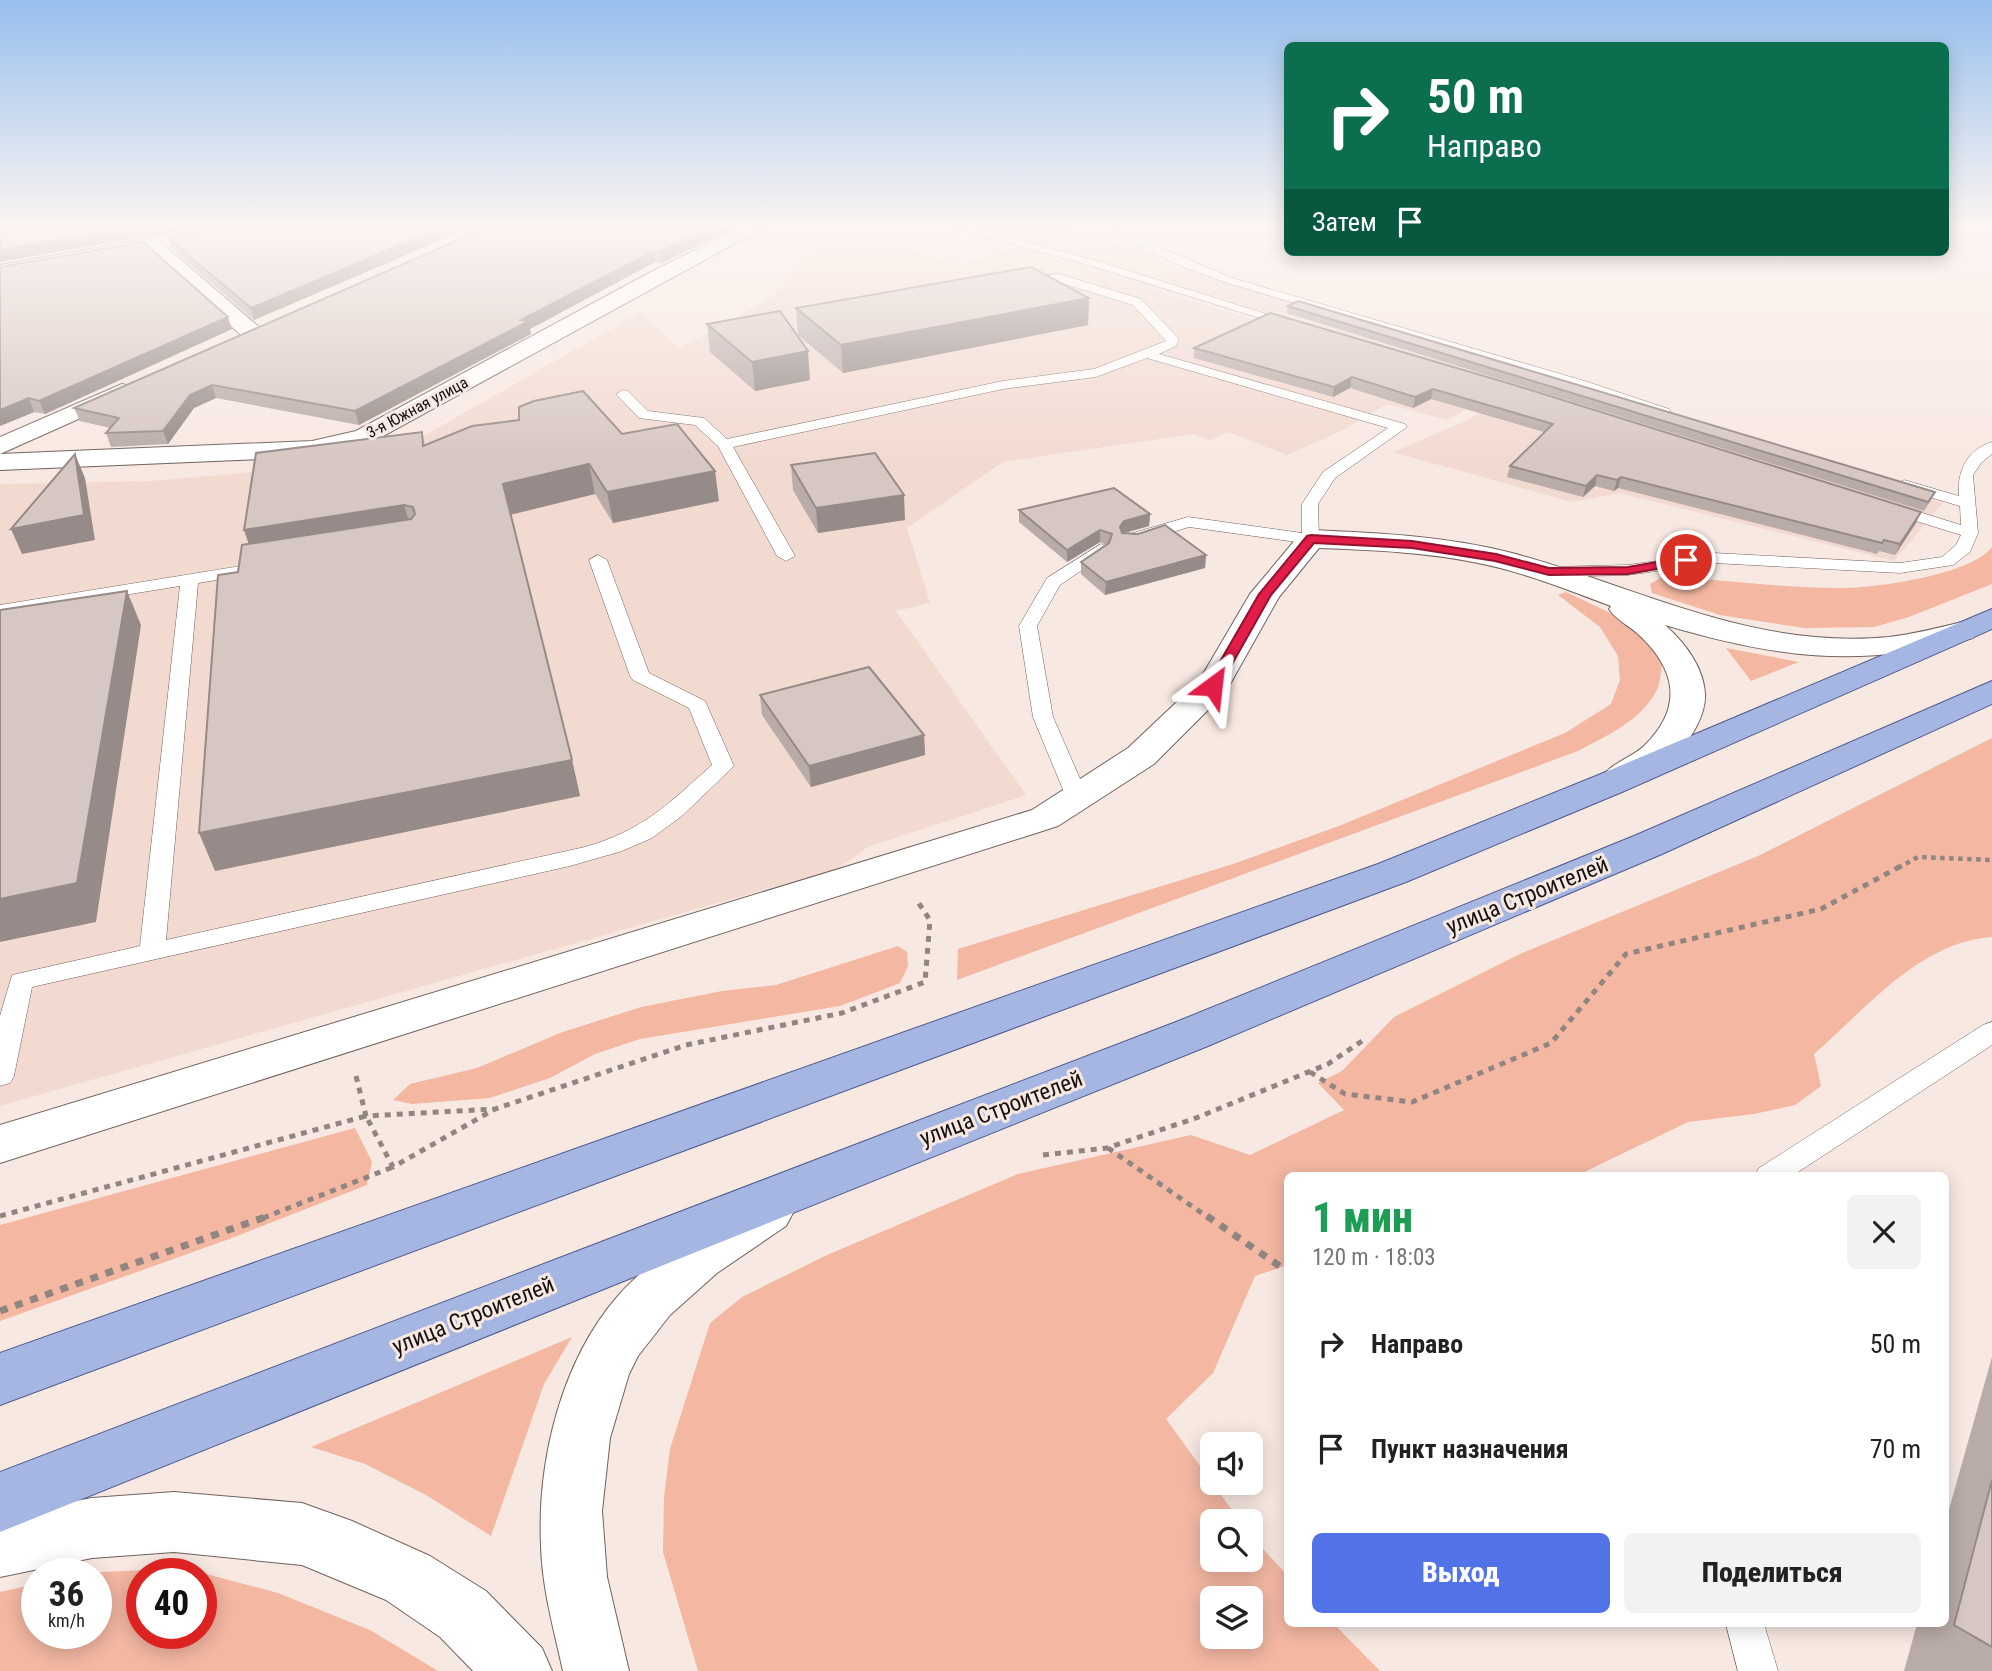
<!DOCTYPE html>
<html lang="ru">
<meta charset="utf-8">
<style>
:root{--surface:#fff;--page:#f2f2f2;--text:#222;--muted:#767676;--accent:#5272e7}
body{margin:0;font-family:"Roboto Condensed",sans-serif;background:var(--page);color:var(--text);height:100vh;display:flex;flex-direction:column;font-size:26px;white-space:nowrap}
*{box-sizing:border-box;margin:0}
p{font-size:23px;color:var(--muted)}
.icon{flex:none;width:38px;height:38px;fill:none;stroke:currentColor;stroke-width:2;stroke-linecap:round;stroke-linejoin:round}
.map{position:relative;flex:1;overflow:hidden}
.side{position:absolute;left:1284px;top:1172px;width:665px;height:455px;display:flex;flex-direction:column;background:var(--surface);border-radius:10px;box-shadow:0 4px 18px #0003}
.side>*{flex:none}
.banner{position:absolute;left:1284px;top:42px;width:665px;height:214px;border-radius:10px;box-shadow:0 4px 18px #0003;background:#0b6e4f;color:#fff;overflow:hidden}
.controls{position:absolute;left:1200px;top:1432px;display:grid;gap:14px}
.controls a{display:grid;place-items:center;width:63px;height:63px;border-radius:10px;background:var(--surface);box-shadow:0 4px 18px #0003;font-size:35px}
.speed{position:absolute;left:21px;top:1558px;display:flex;gap:14px;font-size:35px;font-weight:700;text-align:center}
.speed>*{display:grid;place-content:center;width:91px;height:91px;border-radius:50%;background:var(--surface);box-shadow:0 4px 18px #0003;line-height:1}
.speed small{font-size:18px;font-weight:400}
.speed .limit{border:10px solid #d22;background:#fff;color:#111}
.pin{position:absolute;display:grid;place-items:center;width:60px;height:60px;color:#fff;margin:-30px;border:4px solid #fff;border-radius:50%;box-shadow:0 2px 7px #0007}
.me{position:absolute;width:77px;margin:-38px;rotate:30deg;stroke-linejoin:round;filter:drop-shadow(0 0 5px #0008)}
.turn{display:flex;align-items:center;gap:24px;height:147px;padding:0 28px;font-size:32px}
.turn .icon{width:91px;height:91px;stroke-width:2.5}
.turn b{display:block;font-size:49px;line-height:60px}
.then{display:flex;align-items:center;height:66px;padding:0 28px;background:#0003;gap:14px;font-size:26px}
.round{display:grid;place-items:center;flex:none;width:74px;height:74px;border-radius:10px;background:var(--page)}
.overview{display:flex;align-items:center;justify-content:space-between;height:119px;padding:0 28px}
h1{font-size:42px;font-weight:800;line-height:52px;color:#1e9e55}
.action{display:flex;gap:14px;margin-top:auto;padding:14px 28px}
.action a{flex:1;height:80px;border-radius:10px;background:var(--accent);color:#fff;font-size:28px;font-weight:800;line-height:80px;text-align:center}
.action a+a{background:var(--page);color:var(--text)}
ul{padding:0;list-style:none}
li{display:flex;align-items:center;gap:21px;height:105px;padding:0 28px}
li div{flex:1}
li b{display:block;font-size:26px}
li em{font-style:normal}
.map>svg:first-child{display:block}
.built{fill:#f2dad1}
.green{fill:#f3b7a2;fill-rule:evenodd}
.lines{fill:none;stroke-linecap:round;stroke-linejoin:round}
.service-casing{stroke:#70625d;stroke-width:1}
.minor-casing{stroke:#70625d;stroke-width:2}
.tertiary-casing{stroke:#70625d;stroke-width:2}
.primary-casing{stroke:#4d5c8c;stroke-width:2}
.path-far2{stroke:#908581;stroke-width:4.5;stroke-dasharray:4.5 4.5;stroke-linecap:butt}
.path-far1{stroke:#908581;stroke-width:5;stroke-dasharray:6 6;stroke-linecap:butt}
.path{stroke:#908581;stroke-width:7;stroke-dasharray:8 8;stroke-linecap:butt}
.service{fill:#fff;fill-rule:evenodd}
.minor{fill:#fff;fill-rule:evenodd}
.tertiary{fill:#fff;fill-rule:evenodd}
.primary{fill:#a6b6e3;fill-rule:evenodd}
.wall{fill:#b9aba7}
.shaded-wall{fill:#968b88}
.building{fill:#d7c7c2;stroke:#968b88;stroke-width:2}
.route{fill:#e11d48;stroke:#92132f;stroke-width:2}
.labels{text-anchor:middle;stroke-width:6;stroke-linejoin:round;paint-order:stroke}
.far-street-label{font-size:16px;fill:#16110f;stroke:#f8e8e2}
.near-street-label{font-size:23px;fill:#16110f;stroke:#f8e8e2}
</style>
<div class="map">
<svg width="1992" height="1671" viewBox="0 0 1992 1671">
<rect width="100%" height="100%" fill="#f8e8e2"/>
<path class="built" d="M 948,227 L 1059,227 L 1159,258 L 1154,260 L 1943,503 L 1894,561 L 1619,493 L 1572,502 L 1393,452 L 1461,423 L 1514,395 L 1062,260 L 1383,360 L 1497,392 L 1447,420 L 1387,404 L 1343,430 L 1287,455 L 1228,432 L 1209,440 L 1193,434 L 1003,462 L 907,528 L 930,603 L 896,611 L 1026,795 L 868,847 L 837,869 L 0,1106 L 0,484 L 150,481 L 380,461 L 641,312 L 679,349 L 768,300 L 819,250 L 858,239 L 965,264 L 1017,247 Z"/>
<g class="green">
<path d="M 1992,547 L 1992,584 L 1909,617 L 1874,627 L 1804,628 L 1720,615 L 1652,593 L 1650,584 L 1664,576 C 1723,580 1782,588 1841,588 C 1876,588 1971,575 1992,547 Z"/>
<path d="M 1566,592 L 1625,620 L 1663,659 C 1661,668 1661,679 1658,687 C 1644,720 1607,735 1578,751 L 957,980 L 958,949 L 1233,864 L 1339,826 L 1565,733 L 1611,704 L 1620,680 L 1618,656 L 1600,627 L 1558,595 Z"/>
<path d="M 1726,648 L 1799,662 L 1751,681 Z"/>
<path d="M 1992,738 L 1992,937 C 1919,942 1866,1009 1814,1054 L 1821,1086 L 1795,1105 L 1754,1114 L 1688,1122 L 1576,1176 L 1288,1176 L 1288,1265 L 1255,1276 L 1213,1373 L 1166,1419 L 1240,1521 L 1213,1521 L 1213,1559 L 1251,1559 L 1251,1536 L 1288,1576 L 1288,1624 L 1334,1624 L 1380,1671 L 698,1671 L 663,1552 L 664,1497 L 670,1449 L 710,1323 L 742,1297 L 827,1255 L 1018,1174 L 1191,1135 L 1250,1155 L 1344,1110 L 1318,1083 L 1342,1071 L 1394,1017 L 1520,954 L 1758,856 ZM 1213,1598 L 1251,1598 L 1251,1636 L 1213,1636 Z"/>
<path d="M 898,946 L 907,952 L 908,966 L 900,983 L 840,1006 L 640,1039 L 595,1054 L 550,1078 L 490,1098 L 412,1104 L 393,1100 L 410,1084 L 477,1068 L 560,1033 L 641,1007 L 722,991 L 776,985 Z"/>
<path d="M 355,1128 L 372,1162 L 367,1185 L 232,1238 L 0,1321 L 0,1225 Z"/>
<path d="M 572,1337 L 544,1384 L 491,1536 L 426,1495 L 365,1464 L 311,1447 Z"/>
<path d="M 184,1568 L 278,1593 L 370,1630 L 438,1671 L 0,1671 L 0,1592 L 37,1584 L 37,1633 L 96,1633 L 96,1573 L 82,1573 ZM 142,1573 L 201,1573 L 201,1633 L 142,1633 Z"/>
</g>
<g class="lines">
<g class="service-casing">
<g id="service">
<path d="M 950,227 L 969,227 L 1097,261 L 1298,324 L 1292,328 L 1288,327 L 1089,265 Z"/>
<path d="M 1097,227 L 1111,227 L 1232,278 L 1588,382 L 1669,409 L 1671,412 L 1664,416 L 1659,415 L 1578,388 L 1224,282 L 1176,264 Z"/>
<path d="M 1059,274 L 1141,299 L 1179,339 L 1176,346 L 1159,354 L 1405,424 L 1407,427 L 1335,478 L 1318,504 L 1319,539 L 1311,544 L 1189,527 L 1139,542 L 1131,537 L 1133,533 L 1188,517 L 1302,533 L 1302,504 L 1323,472 L 1388,428 L 1147,358 L 1096,377 L 1003,389 L 733,447 L 795,556 L 786,561 L 777,556 L 718,446 L 695,425 L 639,418 L 616,394 L 623,390 L 628,391 L 648,411 L 704,418 L 727,439 L 1003,381 L 1094,369 L 1166,341 L 1133,305 L 1058,282 L 1022,285 L 1016,281 L 1022,277 Z"/>
<path d="M 1992,442 L 1992,454 L 1981,463 L 1973,475 L 1978,533 L 1970,552 L 1953,565 L 1900,573 L 1714,563 L 1628,575 L 1548,577 L 1539,572 L 1548,567 L 1628,565 L 1714,553 L 1900,563 L 1942,557 L 1956,545 L 1961,535 L 1884,511 L 1882,508 L 1890,503 L 1961,525 L 1960,506 L 1898,488 L 1896,485 L 1904,480 L 1959,496 C 1957,472 1966,450 1992,442 Z"/>
<path d="M 1101,544 L 1110,549 L 1107,553 L 1060,585 L 1037,626 L 1053,717 L 1088,797 L 1085,802 L 1069,802 L 1066,797 L 1033,717 L 1019,626 L 1047,578 Z"/>
<path d="M 598,555 L 607,560 L 649,673 L 705,701 L 734,766 L 683,815 L 652,838 L 622,851 L 570,866 L 32,987 L 14,1076 L 10,1083 L 0,1086 L 0,1016 L 12,975 L 140,946 L 180,586 L 0,615 L 0,605 L 266,562 L 275,567 L 266,572 L 198,583 L 166,940 L 585,847 C 644,830 668,804 712,765 L 689,708 L 633,680 L 630,676 L 589,560 Z"/>
<path d="M 1992,1022 L 1992,1045 L 1792,1176 L 1754,1176 L 1759,1168 L 1983,1025 Z"/>
<path d="M 1726,1624 L 1764,1624 L 1778,1671 L 1738,1671 Z"/>
</g>
</g>
<g class="minor-casing">
<g id="minor">
<path d="M 214,227 L 255,227 L 246,232 L 166,247 L 259,327 L 262,332 L 259,337 L 243,337 L 148,250 L 0,277 L 0,265 Z"/>
<path d="M 741,227 L 765,227 L 374,441 L 312,457 L 0,470 L 0,454 L 312,441 L 356,431 L 649,273 Z"/>
<path d="M 122,384 L 130,386 L 134,391 L 130,396 L 0,454 L 0,437 Z"/>
</g>
</g>
<g class="tertiary-casing">
<g id="tertiary">
<path d="M 1311,530 C 1379,533 1446,536 1512,553 C 1639,587 1752,650 1889,637 C 1914,634 1938,628 1962,622 L 1973,624 L 1978,631 L 1973,638 C 1860,669 1776,658 1665,625 C 1684,642 1703,666 1705,693 C 1708,734 1647,796 1606,786 L 1601,778 C 1611,763 1631,758 1644,746 C 1684,707 1676,669 1638,634 C 1628,625 1616,620 1609,609 L 1611,606 C 1567,590 1524,572 1478,563 C 1426,552 1372,550 1319,548 L 1279,597 L 1225,693 L 1154,764 L 1058,826 L 0,1163 L 0,1125 L 1032,810 L 1128,748 L 1199,681 L 1250,594 L 1301,533 Z"/>
<path d="M 768,1190 L 786,1196 L 794,1211 L 786,1226 L 717,1273 L 670,1315 L 638,1356 L 629,1374 L 610,1438 L 602,1511 L 607,1577 L 629,1671 L 563,1671 C 554,1630 542,1588 541,1546 C 537,1461 561,1362 617,1297 C 633,1278 654,1262 673,1247 C 702,1225 733,1202 768,1190 Z"/>
<path d="M 174,1492 L 302,1503 L 352,1521 L 430,1556 L 486,1591 L 542,1648 L 552,1671 L 473,1671 L 440,1637 L 386,1600 L 302,1565 L 174,1552 L 92,1558 L 0,1577 L 0,1515 L 92,1498 Z"/>
</g>
</g>
<g class="primary-casing">
<g id="primary">
<path d="M 1992,609 L 1992,629 L 1622,792 L 1406,882 L 0,1405 L 0,1353 L 1378,864 L 1596,776 Z"/>
<path d="M 1992,681 L 1992,704 L 1662,854 L 1208,1046 L 0,1532 L 0,1472 L 1176,1022 L 1634,836 Z"/>
</g>
</g>
<path class="path-far2" d="M 1898,868 L 1918,857 L 1992,860"/>
<g class="path-far1">
<path d="M 1310,1072 L 1345,1094 L 1412,1102 L 1551,1043 L 1626,954 L 1821,909 L 1901,866"/>
<path d="M 356,1076 L 366,1116 L 494,1109"/>
<path d="M 1108,1148 L 1209,1218"/>
<path d="M 1043,1155 L 1107,1148 L 1196,1118 L 1328,1064 L 1362,1041"/>
<path d="M 0,1216 L 366,1116 L 393,1167 L 495,1109 L 686,1045 L 842,1013 L 925,982 L 930,920 L 916,899"/>
<path d="M 263,1218 L 393,1167"/>
</g>
<g class="path">
<path d="M 1207,1216 L 1288,1272"/>
<path d="M 0,1311 L 268,1216"/>
</g>
<use href="#service" class="service"/>
<use href="#minor" class="minor"/>
<use href="#tertiary" class="tertiary"/>
<use href="#primary" class="primary"/>
</g>
<g class="wall">
<path d="M 471,227 L 254,320 L 172,249 L 168,238 Z"/>
<path d="M 735,227 L 662,263 L 655,262 L 530,329 L 531,334 L 359,425 L 216,398 L 194,408 L 168,444 L 111,447 L 106,433 L 110,428 L 80,421 L 74,408 Z"/>
<path d="M 0,267 L 232,329 L 45,414 L 34,412 L 0,426 Z"/>
<path d="M 1089,298 L 1088,325 L 843,373 L 798,335 L 796,308 Z"/>
<path d="M 1288,306 L 1935,492 L 1931,500 L 1924,511 L 1287,313 Z"/>
<path d="M 1270,313 L 1916,523 L 1895,555 L 1879,551 L 1877,554 L 1618,488 L 1614,491 L 1595,486 L 1583,497 L 1507,477 L 1510,466 L 1544,432 L 1431,399 L 1413,408 L 1350,388 L 1333,397 L 1194,358 L 1194,348 Z"/>
<path d="M 707,324 L 810,380 L 755,391 L 710,352 Z"/>
<path d="M 422,432 L 425,445 L 622,434 L 719,501 L 613,523 L 595,494 L 511,514 L 572,760 L 580,796 L 215,871 L 238,572 L 249,544 L 244,530 Z"/>
<path d="M 791,465 L 905,520 L 818,533 L 793,490 Z"/>
<path d="M 1019,510 L 1150,514 L 1149,526 L 1125,533 L 1206,555 L 1205,568 L 1105,595 L 1081,574 L 1081,562 L 1106,545 L 1100,542 L 1067,562 L 1019,522 Z"/>
<path d="M 760,695 L 924,735 L 925,755 L 811,787 L 762,715 Z"/>
<path d="M 1992,1357 L 1992,1671 L 1904,1671 L 1917,1624 L 1946,1624 L 1946,1520 Z"/>
</g>
<g class="shaded-wall">
<path d="M 133,227 L 198,227 L 0,262 L 0,250 Z"/>
<path d="M 443,227 L 471,227 L 254,320 L 251,308 Z"/>
<path d="M 712,227 L 735,227 L 662,263 L 661,252 Z"/>
<path d="M 654,251 L 655,262 L 530,329 L 531,334 L 359,425 L 355,411 L 521,320 Z"/>
<path d="M 1089,298 L 1088,325 L 843,373 L 841,345 Z"/>
<path d="M 228,317 L 232,329 L 45,414 L 39,401 Z"/>
<path d="M 808,351 L 810,380 L 755,391 L 752,362 Z"/>
<path d="M 1352,377 L 1350,388 L 1333,397 L 1334,387 Z"/>
<path d="M 212,385 L 216,398 L 194,408 L 168,444 L 163,431 L 190,395 Z"/>
<path d="M 1433,389 L 1431,399 L 1413,408 L 1415,397 Z"/>
<path d="M 29,398 L 34,412 L 0,426 L 0,410 Z"/>
<path d="M 75,454 L 85,478 L 95,540 L 22,554 L 11,529 Z"/>
<path d="M 589,464 L 595,494 L 510,515 L 503,484 Z"/>
<path d="M 715,471 L 719,501 L 613,523 L 607,492 Z"/>
<path d="M 1597,475 L 1595,486 L 1583,497 L 1586,486 Z"/>
<path d="M 1621,477 L 1618,488 L 1614,491 L 1617,480 Z"/>
<path d="M 904,495 L 905,520 L 818,533 L 816,508 Z"/>
<path d="M 404,505 L 413,536 L 255,562 L 244,530 Z"/>
<path d="M 1921,512 L 1916,523 L 1895,555 L 1900,544 Z"/>
<path d="M 1150,514 L 1149,526 L 1123,533 L 1120,539 L 1120,527 L 1124,521 Z"/>
<path d="M 1100,530 L 1100,542 L 1067,562 L 1067,550 Z"/>
<path d="M 1206,555 L 1205,568 L 1105,595 L 1106,582 Z"/>
<path d="M 127,591 L 141,625 L 96,922 L 0,942 L 0,899 Z"/>
<path d="M 924,735 L 925,755 L 811,787 L 809,766 Z"/>
<path d="M 572,760 L 580,796 L 215,871 L 199,833 Z"/>
</g>
<g class="building">
<path d="M 0,227 L 133,227 L 0,250 Z"/>
<path d="M 225,227 L 443,227 L 251,308 L 168,238 Z"/>
<path d="M 488,227 L 712,227 L 661,252 L 654,251 L 521,320 L 529,321 L 355,411 L 212,385 L 190,395 L 163,431 L 106,433 L 119,418 L 74,408 Z"/>
<path d="M 143,242 L 228,317 L 39,401 L 29,398 L 0,410 L 0,267 Z"/>
<path d="M 1031,267 L 1089,298 L 841,345 L 796,308 Z"/>
<path d="M 1298,301 L 1935,492 L 1928,502 L 1288,306 Z"/>
<path d="M 780,311 L 808,351 L 752,362 L 707,324 Z"/>
<path d="M 1270,313 L 1511,384 L 1921,512 L 1900,544 L 1884,540 L 1882,543 L 1621,477 L 1617,480 L 1597,475 L 1586,486 L 1510,466 L 1553,424 L 1433,389 L 1415,397 L 1352,377 L 1334,387 L 1194,348 Z"/>
<path d="M 583,391 L 622,434 L 677,424 L 715,471 L 607,492 L 589,464 L 503,484 L 572,760 L 199,833 L 218,575 L 238,572 L 242,545 L 411,519 L 415,514 L 413,507 L 404,505 L 244,530 L 256,453 L 422,432 L 423,446 L 472,426 L 519,420 L 519,407 L 534,401 Z"/>
<path d="M 875,453 L 904,495 L 816,508 L 791,465 Z"/>
<path d="M 75,454 L 84,515 L 11,529 Z"/>
<path d="M 1114,488 L 1150,514 L 1124,521 L 1120,527 L 1122,533 L 1138,534 L 1165,525 L 1206,555 L 1106,582 L 1081,562 L 1109,543 L 1112,534 L 1100,530 L 1067,550 L 1019,510 Z"/>
<path d="M 127,591 L 77,883 L 0,899 L 0,610 Z"/>
<path d="M 869,667 L 924,735 L 809,766 L 760,695 Z"/>
<path d="M 1992,1480 L 1992,1647 L 1954,1625 Z"/>
</g>
<linearGradient id="sky" x2="0" y2="1"><stop stop-color="#98bfee"/><stop offset="0.49" stop-color="#fcf5f2"/><stop offset="1" stop-color="#fcf5f2" stop-opacity="0"/></linearGradient>
<rect width="1992" height="461" fill="url(#sky)"/>
<path class="route" d="M 1311,535 L 1412,541 L 1496,554 L 1549,568 L 1628,567 L 1686,557 L 1693,560 L 1686,564 L 1628,574 L 1549,575 L 1495,561 L 1412,548 L 1314,543 L 1271,595 L 1218,689 L 1208,689 L 1206,686 L 1259,594 L 1307,536 Z"/>
<g class="labels">
<g class="far-street-label">
<text transform="translate(417 407) rotate(-28)" y="6">3-я Южная улица</text>
</g>
<g class="near-street-label">
<text transform="translate(1527 895) rotate(-22)" y="8">улица Строителей</text>
<text transform="translate(1001 1108) rotate(-21)" y="8">улица Строителей</text>
<text transform="translate(473 1315) rotate(-22)" y="8">улица Строителей</text>
</g>
</g>
</svg>
<div class="controls">
<a><svg class="icon" aria-label="sound" viewBox="0 0 24 24"><path d="M4 9h4l5-4v14l-5-4H4zM17 9q2 3 0 6"/></svg></a>
<a><svg class="icon" aria-label="search" viewBox="0 0 24 24"><circle cx="10" cy="10" r="6"/><path d="M15 15l6 6"/></svg></a>
<a><svg class="icon" aria-label="layers" viewBox="0 0 24 24"><path d="M12 4l9 5-9 5-9-5zM3 14l9 5 9-5"/></svg></a>
</div>
<div class="speed"><div>36<small>km/h</small></div><div class="limit">40</div></div>
<div class="pin" style="left:1686px;top:560px;background:#d93025"><svg class="icon" aria-label="arrive" viewBox="0 0 24 24"><path d="M6 21V4h12l-3 4 3 4H6"/></svg></div>
<svg class="me" style="left:1213px;top:686px" viewBox="-20 -20 40 40"><path d="M0-17L14 15 0 8-14 15z" fill="#e11d48" stroke="#fff" stroke-width="4"/></svg>
<div class="banner">
<div class="turn"><svg class="icon" aria-label="right" viewBox="0 0 24 24"><path d="M7 20v-9h11M14 6l5 5-5 5"/></svg><div><b>50 m</b>Направо</div></div>
<div class="then">Затем<svg class="icon" aria-label="arrive" viewBox="0 0 24 24"><path d="M6 21V4h12l-3 4 3 4H6"/></svg></div>
</div>
<section class="side">
<div class="overview"><div><h1>1 мин</h1><p>120 m · 18:03</p></div><a class="round"><svg class="icon" aria-label="close" viewBox="0 0 24 24"><path d="M6 6l12 12M18 6L6 18"/></svg></a></div>
<ul>
<li><svg class="icon" aria-label="right" viewBox="0 0 24 24"><path d="M7 20v-9h11M14 6l5 5-5 5"/></svg><div><b>Направо</b></div><em>50 m</em></li>
<li><svg class="icon" aria-label="arrive" viewBox="0 0 24 24"><path d="M6 21V4h12l-3 4 3 4H6"/></svg><div><b>Пункт назначения</b></div><em>70 m</em></li>
</ul>
<div class="action"><a>Выход</a><a>Поделиться</a></div>
</section>
</div>
